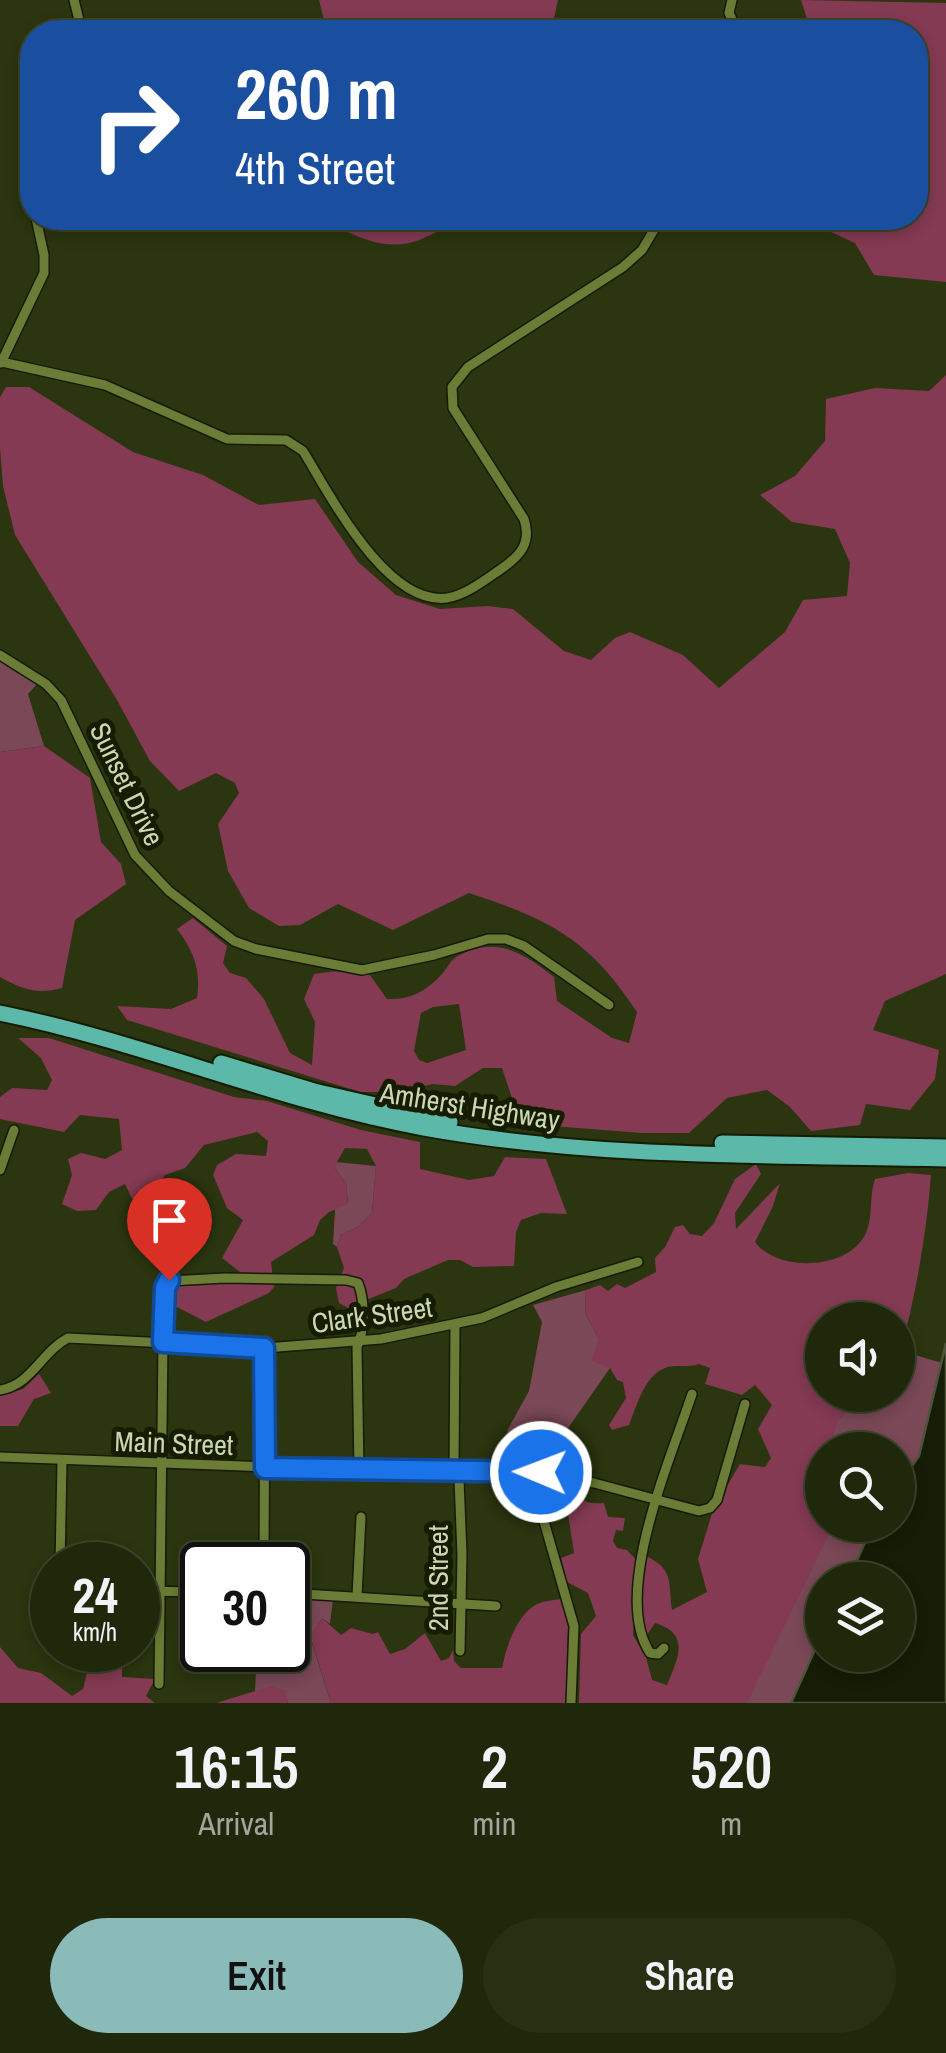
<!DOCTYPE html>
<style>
:root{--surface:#20280b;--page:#283014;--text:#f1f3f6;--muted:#a2a69d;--line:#3d442c;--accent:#8bbbb9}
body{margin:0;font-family:"Archivo Narrow",sans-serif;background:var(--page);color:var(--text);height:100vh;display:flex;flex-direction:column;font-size:38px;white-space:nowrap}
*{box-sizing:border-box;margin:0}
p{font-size:32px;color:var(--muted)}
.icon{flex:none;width:55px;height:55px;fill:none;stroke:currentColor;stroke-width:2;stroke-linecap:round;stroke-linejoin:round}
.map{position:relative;height:1703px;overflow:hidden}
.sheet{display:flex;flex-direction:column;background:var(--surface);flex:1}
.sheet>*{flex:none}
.top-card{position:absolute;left:20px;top:20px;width:908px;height:210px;border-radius:40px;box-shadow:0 5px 15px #0003,0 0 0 2px var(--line);background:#1a4fa0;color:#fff;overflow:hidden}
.controls{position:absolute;left:805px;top:1302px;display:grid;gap:20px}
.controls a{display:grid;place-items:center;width:110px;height:110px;border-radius:50%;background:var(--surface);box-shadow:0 5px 15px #0003,0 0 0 2px var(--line);font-size:50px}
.speed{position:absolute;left:30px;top:1542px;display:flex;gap:20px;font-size:50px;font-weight:700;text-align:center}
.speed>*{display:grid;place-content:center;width:130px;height:130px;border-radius:50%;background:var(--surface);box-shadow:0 5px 15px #0003,0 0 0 2px var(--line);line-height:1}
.speed small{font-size:25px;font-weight:400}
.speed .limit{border:5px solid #111;border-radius:15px;background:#fff;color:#111}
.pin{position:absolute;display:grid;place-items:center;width:85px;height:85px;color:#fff;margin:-102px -42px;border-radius:50% 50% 50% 0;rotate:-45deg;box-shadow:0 0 10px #0007}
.pin .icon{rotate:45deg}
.me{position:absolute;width:110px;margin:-55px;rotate:271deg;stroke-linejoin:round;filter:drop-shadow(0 0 8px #0008)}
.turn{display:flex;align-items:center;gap:35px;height:210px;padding:0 50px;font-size:45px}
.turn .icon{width:130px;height:130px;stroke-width:2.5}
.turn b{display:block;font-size:70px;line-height:85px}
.eta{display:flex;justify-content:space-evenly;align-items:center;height:170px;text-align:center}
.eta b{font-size:60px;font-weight:600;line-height:70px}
.primary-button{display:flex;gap:20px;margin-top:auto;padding:20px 50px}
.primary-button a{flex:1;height:115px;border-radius:60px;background:var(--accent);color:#111;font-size:40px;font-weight:600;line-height:115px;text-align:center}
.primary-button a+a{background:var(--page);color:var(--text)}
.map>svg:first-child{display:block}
.green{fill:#7a4857}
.forest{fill:#833a52;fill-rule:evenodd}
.water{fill:#161c05;stroke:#4c5439;stroke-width:2.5}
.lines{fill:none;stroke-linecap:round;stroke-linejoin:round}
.minor-casing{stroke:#151b05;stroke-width:12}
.motorway-casing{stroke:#151b05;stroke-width:19}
.minor{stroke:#6a7c35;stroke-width:9}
.motorway{stroke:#5cb8a9;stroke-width:15}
.route-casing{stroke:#114b97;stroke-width:25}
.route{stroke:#1a73e8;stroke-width:18}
.labels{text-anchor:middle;stroke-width:10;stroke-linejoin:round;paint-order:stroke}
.street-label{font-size:28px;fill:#cbd7b3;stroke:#151c00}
</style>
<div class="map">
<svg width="946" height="1703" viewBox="0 0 946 1703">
<rect width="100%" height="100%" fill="#2b350f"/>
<g class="green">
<path d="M 0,660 L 38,683 L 28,694 L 44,746 L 0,752 Z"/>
<path d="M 336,1162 L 376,1166 L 372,1213 L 359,1226 L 341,1235 L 337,1247 L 333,1244 L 335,1209 L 348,1203 L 346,1183 L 334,1167 Z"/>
<path d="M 586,1290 L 585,1313 L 599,1339 L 598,1348 L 610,1368 L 541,1467 L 498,1464 L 508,1429 L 529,1391 L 542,1322 L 533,1305 Z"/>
<path d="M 898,1350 L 942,1363 L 919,1457 L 898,1486 L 898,1450 L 822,1450 L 822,1525 L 873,1525 L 848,1580 L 822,1580 L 822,1634 L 791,1703 L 701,1703 L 829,1395 L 898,1395 Z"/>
<path d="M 288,1598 L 333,1599 L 330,1624 L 322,1618 L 310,1637 L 331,1703 L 288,1703 L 284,1691 L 255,1691 L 257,1650 L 288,1650 Z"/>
</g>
<g class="forest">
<path d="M 319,0 L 558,0 L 551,32 L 327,32 Z"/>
<path d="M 801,0 L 946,3 L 946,282 L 874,275 L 855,243 L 820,227 L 822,218 L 915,218 L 915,32 L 811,32 Z"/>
<path d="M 321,218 L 455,218 C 448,227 439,231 428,236 C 390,256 356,237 321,218 Z"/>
<path d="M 946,375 L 946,974 L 885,1001 L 873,1030 L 939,1050 L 935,1079 L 910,1110 L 866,1104 L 860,1125 L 811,1131 L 790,1107 L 767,1090 L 727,1098 L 689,1133 L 641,1133 L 528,1124 L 512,1098 L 502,1068 L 483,1068 L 455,1086 L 433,1084 L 401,1092 L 360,1092 L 127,1020 L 117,1006 L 171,1009 L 197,998 C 201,969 194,952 177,929 L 193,918 L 227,946 L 223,963 L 230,973 L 246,978 L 264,999 L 290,1053 L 312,1065 L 315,1022 L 304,999 L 314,974 L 337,971 L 370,975 L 387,999 C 410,1000 425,992 441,975 C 446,970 450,961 456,957 C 495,935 523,952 554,977 L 557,1001 L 612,1038 L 629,1043 L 637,1012 C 589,939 551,920 469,893 L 393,930 L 338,904 L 300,925 L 279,926 L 249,908 L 228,871 L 218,824 L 239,793 L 235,783 L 216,773 L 179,791 L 150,761 L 117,700 L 15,535 L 3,486 L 0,448 L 0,397 L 6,387 L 29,387 L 133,452 L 203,475 L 259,505 L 315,499 L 358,562 L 396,595 L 440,609 L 488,606 L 513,609 L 564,651 L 591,660 L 615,638 L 630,632 L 683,655 L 719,688 L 785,632 L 803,600 L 847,596 L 850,563 L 835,529 L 792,522 L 760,495 L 795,476 L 825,441 L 826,399 L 875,388 L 929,391 ZM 459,1004 L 466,1050 L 427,1063 L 419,1060 L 414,1051 L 421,1013 L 433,1007 Z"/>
<path d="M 44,746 L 90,778 L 101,842 L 121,864 L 126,884 L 75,920 L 62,988 C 37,995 22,989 0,977 L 0,752 Z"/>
<path d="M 18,1038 L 49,1038 L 234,1097 L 267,1101 L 361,1130 L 420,1142 L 420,1169 L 469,1180 L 494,1176 L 505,1157 L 546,1159 L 567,1214 L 541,1213 L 521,1220 L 516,1232 L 514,1266 L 473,1267 L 460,1260 L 448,1260 L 404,1279 L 396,1288 L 366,1300 L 352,1310 L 339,1303 L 336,1288 L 344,1268 L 337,1247 L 341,1235 L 359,1226 L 372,1213 L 376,1166 L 367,1149 L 345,1148 L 334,1167 L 346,1183 L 348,1204 L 329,1212 L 320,1220 L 314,1235 L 271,1262 L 274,1287 L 269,1293 L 206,1322 L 169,1303 L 181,1283 L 228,1283 L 240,1272 L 222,1258 L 243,1220 L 227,1208 L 213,1175 L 217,1165 L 236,1154 L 266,1156 L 268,1141 L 257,1132 L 204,1145 L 185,1168 L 165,1175 L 155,1189 L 156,1214 L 138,1211 L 125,1184 L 109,1192 L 96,1210 L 77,1211 L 62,1204 L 72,1175 L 68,1159 L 81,1153 L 105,1159 L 122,1150 L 119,1119 L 80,1115 L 64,1132 L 0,1119 L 0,1097 L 12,1088 L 47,1090 L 52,1080 L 41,1058 Z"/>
<path d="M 756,1164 L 761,1174 L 735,1213 L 736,1229 L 780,1183 L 773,1206 L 755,1242 C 778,1273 849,1270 866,1233 C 873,1217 869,1196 875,1179 L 908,1173 L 931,1175 C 926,1239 915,1299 898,1361 L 898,1320 L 822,1320 L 822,1395 L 878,1395 C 851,1408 830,1416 833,1450 L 822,1450 L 822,1525 L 833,1525 L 747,1703 L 579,1703 L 581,1634 L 596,1616 L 588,1593 L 567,1582 L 561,1558 L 574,1553 L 565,1494 L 575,1487 C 582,1503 587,1504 604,1503 L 608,1517 L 625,1518 L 623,1531 L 616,1530 L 613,1541 L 617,1548 L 627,1550 L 637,1561 L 633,1635 L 646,1657 L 652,1680 L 667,1685 C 678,1658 691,1634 655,1623 L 647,1635 L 642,1632 L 640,1578 L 646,1556 C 675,1570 668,1583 672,1610 L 707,1592 L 698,1559 L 713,1510 L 740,1464 L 765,1467 L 771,1458 L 758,1429 L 772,1405 L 755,1385 L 742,1395 L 705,1384 L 710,1368 L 699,1364 C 688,1368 675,1364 665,1368 C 644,1376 637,1406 629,1425 L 612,1430 L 609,1425 L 626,1398 L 623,1382 L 617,1380 L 610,1368 L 591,1361 L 599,1339 L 585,1313 L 586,1290 L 600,1285 L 608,1291 L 617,1284 L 625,1288 L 656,1272 L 655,1258 L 665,1247 L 675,1227 L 683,1225 L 690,1234 L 702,1236 L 714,1223 L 735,1179 Z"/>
<path d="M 39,1374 L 51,1393 L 34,1399 L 18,1426 L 0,1426 L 0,1395 L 23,1389 Z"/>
<path d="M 561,1599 L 568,1626 L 566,1703 L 331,1703 L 310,1636 L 322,1618 L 341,1635 L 351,1628 L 373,1634 L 378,1632 L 390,1654 L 405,1649 L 425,1633 L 441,1661 L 449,1658 L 453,1650 L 454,1661 L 461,1668 L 502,1668 C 506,1648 516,1615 537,1604 C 544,1601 554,1600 561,1599 Z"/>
<path d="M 0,1647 L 18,1668 L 41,1673 L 72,1696 L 83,1689 L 91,1656 L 122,1656 L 122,1677 L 155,1679 L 146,1696 L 155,1703 L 0,1703 Z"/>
<path d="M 272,1686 L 285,1691 L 288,1703 L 216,1703 Z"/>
</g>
<path class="water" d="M 946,1343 L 946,1703 L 791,1703 L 822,1634 L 822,1655 L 898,1655 L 898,1580 L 848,1580 L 873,1525 L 898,1525 L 898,1486 L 919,1456 Z"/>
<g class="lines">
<g class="minor-casing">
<g id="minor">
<path d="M 74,0 L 82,32"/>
<path d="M 732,0 L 729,13 L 738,32"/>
<path d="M 2,362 L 105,385 L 227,439 L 286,440 L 303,451 C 329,493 386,606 447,598 C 466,595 485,580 501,569 C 520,556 532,543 524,519 L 453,408 L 452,387 L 468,367 L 623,267 L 642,250 L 661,218"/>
<path d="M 1,363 L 44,273 L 44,255 L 36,218"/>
<path d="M 0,655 L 46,684 L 61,700 L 135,855 L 169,891 L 234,941 L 256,949 L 362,970 L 434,955 L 488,939 L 506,939 L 524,946 L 609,1005"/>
<path d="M 0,1170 L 14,1130"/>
<path d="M 455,1325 L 454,1471 L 459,1479 L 462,1555 L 460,1651"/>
<path d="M 0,1390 C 32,1385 41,1352 68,1338 L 265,1348 L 381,1339 L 482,1318 L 556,1287 L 638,1262"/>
<path d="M 0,1457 L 434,1473 L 527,1471 L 594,1483 L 699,1511 L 710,1508 L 717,1500 L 745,1404"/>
<path d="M 527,1471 L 533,1483 L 574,1626 L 571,1703"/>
<path d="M 60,1565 L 62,1461"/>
<path d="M 264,1565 L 265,1348"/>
<path d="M 138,1591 L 202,1592"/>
<path d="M 288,1593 L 496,1606"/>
<path d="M 357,1596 L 361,1517"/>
<path d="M 664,1648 L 658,1654 L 650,1653 C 611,1594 671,1458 692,1394"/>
<path d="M 159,1684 L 163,1342 L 165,1287 L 169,1281 L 225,1278 L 346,1280 L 358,1283 C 365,1300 365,1330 357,1347 L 359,1470"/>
</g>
</g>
<g class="motorway-casing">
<g id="motorway">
<path d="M 0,1013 C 144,1042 280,1102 424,1128 C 596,1159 773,1155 946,1159"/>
<path d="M 221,1063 L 314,1091 L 450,1122"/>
<path d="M 722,1143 L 946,1147"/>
</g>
</g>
<use href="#minor" class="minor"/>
<use href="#motorway" class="motorway"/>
</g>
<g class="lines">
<g class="route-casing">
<path id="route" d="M 169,1280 L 165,1288 L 163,1342 L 264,1348 L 265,1468 L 541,1472"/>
</g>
<use href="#route" class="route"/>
</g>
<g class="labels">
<g class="street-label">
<text transform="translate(127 784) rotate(64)" y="10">Sunset Drive</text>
<text transform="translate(470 1106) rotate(9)" y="10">Amherst Highway</text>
<text transform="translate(372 1315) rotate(-8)" y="10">Clark Street</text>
<text transform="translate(174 1443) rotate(2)" y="10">Main Street</text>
<text transform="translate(438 1578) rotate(-90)" y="10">2nd Street</text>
</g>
</g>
</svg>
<div class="controls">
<a><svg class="icon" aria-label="sound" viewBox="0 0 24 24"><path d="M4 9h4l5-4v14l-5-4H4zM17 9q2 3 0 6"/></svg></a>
<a><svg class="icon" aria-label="search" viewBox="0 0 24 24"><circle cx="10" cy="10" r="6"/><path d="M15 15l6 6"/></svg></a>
<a><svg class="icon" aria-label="layers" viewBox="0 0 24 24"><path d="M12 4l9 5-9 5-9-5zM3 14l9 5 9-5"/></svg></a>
</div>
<div class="speed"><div>24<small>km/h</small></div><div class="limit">30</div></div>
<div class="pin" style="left:169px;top:1280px;background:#d93025"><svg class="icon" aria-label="arrive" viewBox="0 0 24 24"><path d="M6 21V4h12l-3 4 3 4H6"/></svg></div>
<svg class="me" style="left:541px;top:1472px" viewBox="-20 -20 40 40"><circle r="17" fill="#1a73e8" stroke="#fff" stroke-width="3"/><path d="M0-11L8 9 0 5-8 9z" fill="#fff"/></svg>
<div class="top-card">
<div class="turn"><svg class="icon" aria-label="right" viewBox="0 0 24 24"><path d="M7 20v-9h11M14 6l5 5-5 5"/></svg><div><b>260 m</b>4th Street</div></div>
</div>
</div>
<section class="sheet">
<div class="eta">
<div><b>16:15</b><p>Arrival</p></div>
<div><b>2</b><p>min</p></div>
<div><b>520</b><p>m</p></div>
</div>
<div class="primary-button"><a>Exit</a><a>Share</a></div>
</section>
